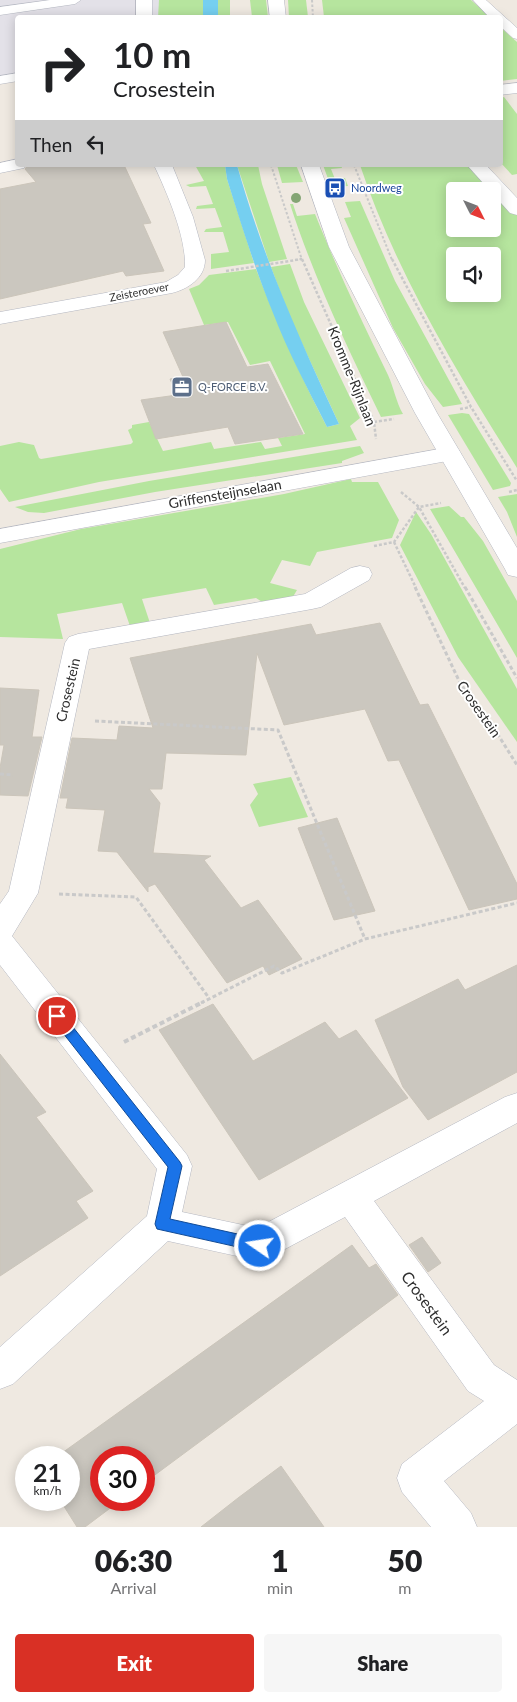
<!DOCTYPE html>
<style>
:root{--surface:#fff;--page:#f6f6f6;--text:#202124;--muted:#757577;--accent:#d93025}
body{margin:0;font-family:Lato,sans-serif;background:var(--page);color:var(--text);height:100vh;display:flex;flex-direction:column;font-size:19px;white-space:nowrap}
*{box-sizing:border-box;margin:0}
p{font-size:16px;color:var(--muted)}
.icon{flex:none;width:28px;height:28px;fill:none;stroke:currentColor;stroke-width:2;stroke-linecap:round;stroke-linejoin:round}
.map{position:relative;height:1527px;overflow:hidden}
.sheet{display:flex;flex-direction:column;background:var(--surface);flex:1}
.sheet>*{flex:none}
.guide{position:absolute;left:15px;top:15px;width:488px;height:152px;border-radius:5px;box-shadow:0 2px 12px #0003;background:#fff;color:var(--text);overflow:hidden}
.needle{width:32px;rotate:132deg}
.fabs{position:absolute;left:446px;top:182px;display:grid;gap:10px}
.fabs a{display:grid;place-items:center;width:55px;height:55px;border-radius:5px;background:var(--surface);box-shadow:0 2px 12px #0003;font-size:25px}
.speed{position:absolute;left:15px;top:1446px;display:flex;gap:10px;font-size:25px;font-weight:700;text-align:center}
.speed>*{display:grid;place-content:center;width:65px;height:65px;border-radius:50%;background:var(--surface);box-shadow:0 2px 12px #0003;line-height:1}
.speed small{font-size:12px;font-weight:400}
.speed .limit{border:8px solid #d22;background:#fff;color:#111}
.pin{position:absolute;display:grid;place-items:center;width:42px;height:42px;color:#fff;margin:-21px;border:2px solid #fff;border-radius:50%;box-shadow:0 1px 5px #0007}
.me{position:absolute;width:55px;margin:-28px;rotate:283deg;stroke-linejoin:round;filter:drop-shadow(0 0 4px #0008)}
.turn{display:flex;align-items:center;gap:18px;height:105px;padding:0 15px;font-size:22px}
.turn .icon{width:65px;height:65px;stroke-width:2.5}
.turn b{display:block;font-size:35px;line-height:42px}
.then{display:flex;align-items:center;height:48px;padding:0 15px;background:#0003;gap:10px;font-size:19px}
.eta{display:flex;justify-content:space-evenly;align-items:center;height:85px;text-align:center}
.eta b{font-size:30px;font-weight:800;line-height:35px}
.primary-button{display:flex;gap:10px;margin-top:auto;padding:10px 15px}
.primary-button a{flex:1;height:58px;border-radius:5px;background:var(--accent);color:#fff;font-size:20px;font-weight:800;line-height:58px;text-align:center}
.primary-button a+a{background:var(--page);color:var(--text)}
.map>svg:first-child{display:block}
.industrial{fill:#e3e1e8}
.green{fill:#b6e59e;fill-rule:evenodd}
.water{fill:#75cff0}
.building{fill:#cbc7bf;stroke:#cbc5ba}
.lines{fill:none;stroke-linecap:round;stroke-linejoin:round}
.service-casing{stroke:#b4b7c1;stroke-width:1}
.minor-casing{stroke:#b4b7c1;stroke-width:1}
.tertiary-casing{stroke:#b4b7c1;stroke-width:1}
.path-far3{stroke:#c9c9c9;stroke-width:2;stroke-dasharray:2.5 2;stroke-linecap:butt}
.path-far2{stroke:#c9c9c9;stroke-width:2.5;stroke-dasharray:3 2;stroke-linecap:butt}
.path-far1{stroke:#c9c9c9;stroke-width:3;stroke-dasharray:4 2.5;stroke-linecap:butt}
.path{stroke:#c9c9c9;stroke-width:4;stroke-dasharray:5 3;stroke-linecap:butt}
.service{fill:#fff;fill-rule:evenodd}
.minor{fill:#fff;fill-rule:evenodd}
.tertiary{fill:#fff;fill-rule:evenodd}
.tree{fill:#84a574}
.route{fill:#1a73e8;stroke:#114b97}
.labels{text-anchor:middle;stroke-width:4;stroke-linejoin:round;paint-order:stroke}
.far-transit-label{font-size:11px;fill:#164399;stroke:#fff;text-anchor:start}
.far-street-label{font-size:11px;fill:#2e2e2e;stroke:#fff}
.far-service-label{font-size:11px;fill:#4e5e75;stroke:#fff;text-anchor:start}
.street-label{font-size:14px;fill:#2e2e2e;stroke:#fff}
.near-street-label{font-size:16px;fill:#2e2e2e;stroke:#fff}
</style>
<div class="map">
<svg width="517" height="1527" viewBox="0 0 517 1527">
<rect width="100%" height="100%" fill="#efe9e1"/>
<path class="industrial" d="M 0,0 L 186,0 L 178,17 L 18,18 L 17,80 L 0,83 Z"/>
<g class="green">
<path d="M 159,0 L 230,0 L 230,17 L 158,18 Z"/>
<path d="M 250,0 L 266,0 L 268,17 L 252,17 Z"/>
<path d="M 288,0 L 306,0 L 308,17 L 289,17 Z"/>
<path d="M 322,0 L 471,0 L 490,17 L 324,17 Z"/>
<path d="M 500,27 L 517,42 L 517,79 L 500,81 Z"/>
<path d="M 504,97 L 517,114 L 517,174 L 512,175 L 500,162 L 500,98 Z"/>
<path d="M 195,165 L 225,165 L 227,179 L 254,263 L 211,269 L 211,254 L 229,252 L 223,232 L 204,232 L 206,229 L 222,227 L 215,208 L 196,209 L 197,206 L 213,204 L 206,186 L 190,187 L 186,185 L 204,181 Z"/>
<path d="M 237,165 L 258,165 L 262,184 L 287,259 L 269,262 Z"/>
<path d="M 277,165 L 296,165 L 303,182 L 282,183 Z"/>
<path d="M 323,165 L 341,165 L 342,168 L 331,169 L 335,179 L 345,178 L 348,186 L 331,187 Z"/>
<path d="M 360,165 L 469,165 L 517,214 L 517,468 C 457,372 396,273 360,165 ZM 455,191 L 492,191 L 492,229 L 455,229 ZM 455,256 L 492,256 L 492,294 L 455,294 Z"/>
<path d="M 360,201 L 395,281 L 462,404 L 443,407 L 425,384 L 393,328 L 344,218 L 351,217 L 345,202 Z"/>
<path d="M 290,204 L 293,204 L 297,216 L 315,214 C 337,269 362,322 388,375 C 394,388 396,402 403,414 L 381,417 C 347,347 314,278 290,204 Z"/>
<path d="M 290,264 L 304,302 L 360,418 L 350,426 L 357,440 L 99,482 L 9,502 L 0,489 L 0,446 L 19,442 L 34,445 L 39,458 L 41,459 L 131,444 L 133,442 L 128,430 L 132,428 L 132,425 L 149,422 L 163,451 L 211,442 L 214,449 L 261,442 L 265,449 L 282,446 L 278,438 L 305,434 L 270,361 L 250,365 L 228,322 L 204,325 L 189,289 L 199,285 L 209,275 L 256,269 C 277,323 300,375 327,427 L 339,424 L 288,313 L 271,267 Z"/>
<path d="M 462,413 L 469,414 L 511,483 L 510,486 L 493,490 L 448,415 Z"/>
<path d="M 360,446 L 364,453 L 342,461 L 342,463 L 155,492 L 44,513 L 28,512 L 15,507 L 149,481 Z"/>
<path d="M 351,479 L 352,482 L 378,482 L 399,520 L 392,538 L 317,552 L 310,566 L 282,560 L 270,583 L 297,590 L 291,600 L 267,605 L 256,598 L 214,605 L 206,588 L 142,599 L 151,626 L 131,629 L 122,603 L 57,614 L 63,639 L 0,637 L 0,549 L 81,529 L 284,494 Z"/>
<path d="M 517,494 L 517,537 L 507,512 L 498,497 Z"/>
<path d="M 449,506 L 461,517 L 464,517 L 483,541 L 517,601 L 517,658 L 430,509 Z"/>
<path d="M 416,512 L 431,534 L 517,689 L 517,742 L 458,657 L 400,545 Z"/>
<path d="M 291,777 L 308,817 L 259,827 L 250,805 L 258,794 L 253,784 Z"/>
</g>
<g class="water">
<rect x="203" y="0" width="15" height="17"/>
<path d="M 225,165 L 237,165 C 262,255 300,340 339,424 L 327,427 C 308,389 288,352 273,313 C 255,269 241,224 227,179 Z"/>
</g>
<g class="building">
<path d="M 28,165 L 124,165 L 151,223 L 143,224 L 164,271 L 126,276 L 123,271 L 0,299 L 0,189 L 36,182 L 25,169 Z"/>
<path d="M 226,322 L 247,367 L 268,364 L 303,434 L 235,444 L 228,427 L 156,439 L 141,400 L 177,395 L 170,379 L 183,377 L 163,332 Z"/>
<path d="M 380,623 L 420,705 L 428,704 L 451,750 L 517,884 L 517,899 L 469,910 L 399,760 L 388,761 L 365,709 L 284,725 L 257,653 L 246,755 L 166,753 L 162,789 L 149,789 L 160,803 L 153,853 L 211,856 L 204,860 L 241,908 L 258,900 L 302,959 L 269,975 L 263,966 L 227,983 L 155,884 L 148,887 L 148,892 L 117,852 L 98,851 L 105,810 L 66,808 L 68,798 L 60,798 L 72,738 L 117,740 L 119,726 L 153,728 L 130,658 L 311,624 L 316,635 Z"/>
<path d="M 0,688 L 39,690 L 32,737 L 42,737 L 28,796 L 0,795 L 0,768 L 4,745 L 0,745 Z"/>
<path d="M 337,818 L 375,911 L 334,920 L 298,828 Z"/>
<path d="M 517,965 L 517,1072 L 428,1120 L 403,1087 L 375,1020 L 458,979 L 465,990 Z"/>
<path d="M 213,1004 L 253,1061 L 325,1022 L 339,1039 L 356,1030 L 408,1098 L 259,1180 L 159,1030 Z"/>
<path d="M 0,1054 L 46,1112 L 36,1117 L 93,1191 L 76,1201 L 88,1218 L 0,1276 Z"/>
<path d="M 422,1237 L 441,1263 L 428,1272 L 409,1245 Z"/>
<path d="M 352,1245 L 369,1268 L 376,1264 L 398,1295 L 144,1483 L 144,1458 L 101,1458 L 101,1500 L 121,1500 L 85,1527 L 77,1527 L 60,1500 L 69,1500 L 69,1458 L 55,1458 Z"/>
<path d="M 281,1466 L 324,1527 L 201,1527 L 238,1498 Z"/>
</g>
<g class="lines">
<g class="service-casing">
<g id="service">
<path d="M 50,0 L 81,0 L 75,4 L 0,15 L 0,7 Z"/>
<path d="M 473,0 L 486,0 L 517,28 L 517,39 L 513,38 L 500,26 L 500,18 L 490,18 Z"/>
<path d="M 18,73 L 18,81 L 0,84 L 0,76 Z"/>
</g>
</g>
<g class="minor-casing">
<g id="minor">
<rect x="136" y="0" width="16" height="18"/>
<path d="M 517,83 L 517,93 L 500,95 L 500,85 Z"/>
<path d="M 18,159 L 18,165 L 26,165 L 24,168 L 0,173 L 0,163 Z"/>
<path d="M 154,165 L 172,165 L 193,217 L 205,260 C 205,278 188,289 172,293 L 0,324 L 0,312 L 166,282 L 178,275 L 185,267 C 186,236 167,193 154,165 Z"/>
<path d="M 467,165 L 486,165 L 517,198 L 517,215 L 510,213 Z"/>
<path d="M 450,447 L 458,449 L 461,454 L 458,459 L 0,543 L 0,529 Z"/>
<path d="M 360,566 L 369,568 L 372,574 L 369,580 L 321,607 L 312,609 L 89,649 L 38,893 L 12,936 L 187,1155 L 192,1166 L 182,1212 L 257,1228 L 505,1097 L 517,1093 L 517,1123 L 374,1201 L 494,1365 L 517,1380 L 517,1424 L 444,1481 L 471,1513 L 477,1527 L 431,1527 L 402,1492 L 397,1478 L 402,1464 L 484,1401 L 468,1391 L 345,1217 L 272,1256 L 260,1261 L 168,1241 L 13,1384 L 0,1389 L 0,1347 L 147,1216 L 157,1169 L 0,965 L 0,904 L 9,891 L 65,643 L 69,637 L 78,634 L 305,594 L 351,568 Z"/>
</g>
</g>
<g class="tertiary-casing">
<g id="tertiary">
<path d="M 268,0 L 284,0 L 286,18 L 270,18 Z"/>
<path d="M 301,165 L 319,165 L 349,247 L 437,413 L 517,548 L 517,577 L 508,575 L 505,569 L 415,413 L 329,247 Z"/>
</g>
</g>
<g class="path-far3">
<path d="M 312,0 L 313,18"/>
<path d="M 271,165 L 302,260"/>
<path d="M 354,165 L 392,260"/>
<path d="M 295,260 L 302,259"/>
</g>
<g class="path-far2">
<path d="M 302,259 L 374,422 L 376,439"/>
<path d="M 392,259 L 471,407 L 517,481"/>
<path d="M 226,271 L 302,259"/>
<path d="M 460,409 L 471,407"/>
<path d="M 374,422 L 394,419"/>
<path d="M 401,492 L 419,507 L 465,588"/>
<path d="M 509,492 L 517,490"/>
<path d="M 394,542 L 416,588"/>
<path d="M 374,546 L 394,542 L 419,507 L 441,503"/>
</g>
<g class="path-far1">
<path d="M 415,587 L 461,685 L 490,722 L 517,765"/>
<path d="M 465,587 L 517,678"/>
<path d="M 95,721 L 278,730 L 365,939"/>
<path d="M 0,774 L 13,775"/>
<path d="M 59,894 L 136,897 L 209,998"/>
<path d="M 201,1003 L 274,966 L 282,973 L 365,939 L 517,903"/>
</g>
<path class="path" d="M 124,1042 L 203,1002"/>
<use href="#service" class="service"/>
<use href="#minor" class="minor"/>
<use href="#tertiary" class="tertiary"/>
</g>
<circle class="tree" cx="296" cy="198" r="5"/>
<path class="route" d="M 57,1010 L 61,1012 L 180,1162 L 182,1166 L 170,1219 L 260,1239 L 265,1241 L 267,1246 L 265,1250 L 260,1252 L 157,1229 L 155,1224 L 168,1167 L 52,1019 L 50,1016 L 52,1012 Z"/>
<defs>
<g id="bus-square" transform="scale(1.125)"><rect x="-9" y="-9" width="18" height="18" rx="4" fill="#1a4fb4" stroke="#fff"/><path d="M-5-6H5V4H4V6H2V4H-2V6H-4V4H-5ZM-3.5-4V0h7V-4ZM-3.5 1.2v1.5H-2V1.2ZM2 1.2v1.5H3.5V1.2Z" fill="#fff"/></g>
<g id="office-square" transform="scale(1.125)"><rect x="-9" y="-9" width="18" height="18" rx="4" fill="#5c6f8a" stroke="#fff"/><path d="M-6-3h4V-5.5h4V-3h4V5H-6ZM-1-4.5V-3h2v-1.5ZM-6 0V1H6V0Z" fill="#fff"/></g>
</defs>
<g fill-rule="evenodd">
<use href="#bus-square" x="335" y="188"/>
<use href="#office-square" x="182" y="387"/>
</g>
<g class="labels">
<g class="far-transit-label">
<text x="351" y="192">Noordweg</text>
</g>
<g class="far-street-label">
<text transform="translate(139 292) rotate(-11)" y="4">Zeisteroever</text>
</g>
<g class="far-service-label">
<text x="198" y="391">Q-FORCE B.V.</text>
</g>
<g class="street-label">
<text transform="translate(352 376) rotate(68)" y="5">Kromme-Rijnlaan</text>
<text transform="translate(225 494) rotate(-10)" y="5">Griffensteijnselaan</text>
<text transform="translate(68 690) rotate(-77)" y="5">Crosestein</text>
<text transform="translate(479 709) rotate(55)" y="5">Crosestein</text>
</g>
<g class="near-street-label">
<text transform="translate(427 1303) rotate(54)" y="6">Crosestein</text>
</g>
</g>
</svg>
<div class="fabs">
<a><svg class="needle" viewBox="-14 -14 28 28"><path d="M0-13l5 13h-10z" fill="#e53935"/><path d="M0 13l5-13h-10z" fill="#757577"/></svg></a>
<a><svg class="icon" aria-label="sound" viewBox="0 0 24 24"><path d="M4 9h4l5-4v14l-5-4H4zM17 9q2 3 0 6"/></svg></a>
</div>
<div class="speed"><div>21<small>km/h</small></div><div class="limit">30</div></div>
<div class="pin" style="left:57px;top:1016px;background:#d93025"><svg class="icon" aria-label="arrive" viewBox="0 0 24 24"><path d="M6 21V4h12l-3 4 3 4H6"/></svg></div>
<svg class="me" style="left:260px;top:1246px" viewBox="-20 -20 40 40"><circle r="17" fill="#1a73e8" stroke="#fff" stroke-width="3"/><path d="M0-11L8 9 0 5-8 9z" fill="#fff"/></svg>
<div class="guide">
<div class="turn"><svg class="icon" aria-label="right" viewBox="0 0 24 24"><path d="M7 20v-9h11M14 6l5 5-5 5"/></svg><div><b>10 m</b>Crosestein</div></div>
<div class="then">Then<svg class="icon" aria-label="left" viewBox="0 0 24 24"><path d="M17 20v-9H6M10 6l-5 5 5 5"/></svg></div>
</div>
</div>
<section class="sheet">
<div class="eta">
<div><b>06:30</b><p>Arrival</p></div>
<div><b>1</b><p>min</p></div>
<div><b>50</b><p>m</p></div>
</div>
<div class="primary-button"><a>Exit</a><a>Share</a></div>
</section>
